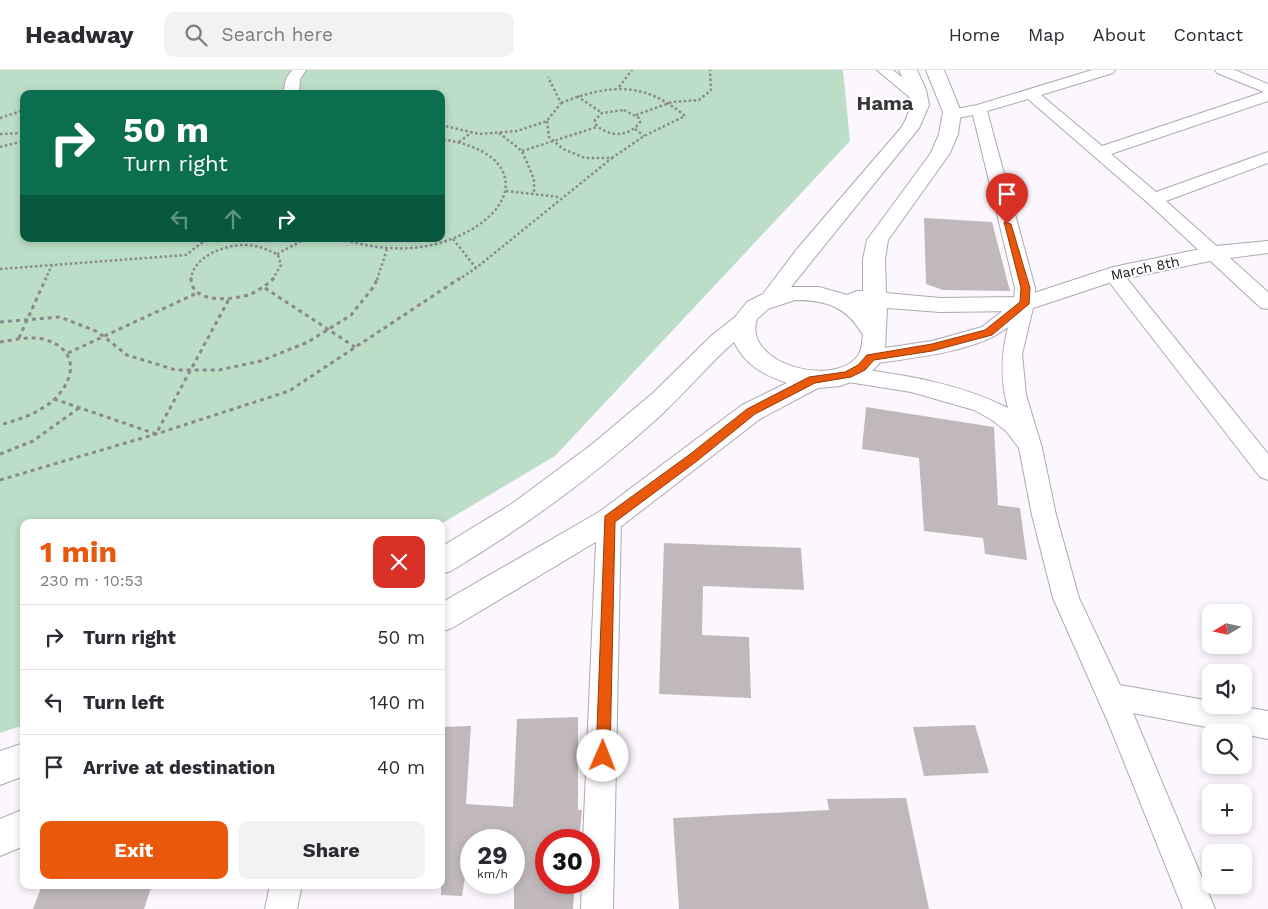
<!DOCTYPE html>
<meta charset="utf-8">
<style>
:root{--surface:#fff;--page:#f2f2f3;--text:#2b2b33;--muted:#7c7c81;--line:#e1e1e2;--accent:#ea580c}
body{margin:0;font-family:"Work Sans",sans-serif;background:var(--page);color:var(--text);height:100vh;display:flex;flex-direction:column;font-size:19px;white-space:nowrap}
*{box-sizing:border-box;margin:0}
p{font-size:16px;color:var(--muted)}
.icon{flex:none;width:28px;height:28px;fill:none;stroke:currentColor;stroke-width:2;stroke-linecap:round;stroke-linejoin:round}
.map{position:relative;flex:1;overflow:hidden}
.panel{position:absolute;left:20px;top:449px;width:425px;height:370px;display:flex;flex-direction:column;background:var(--surface);border-radius:10px;box-shadow:0 2px 8px #0003}
.panel>*{flex:none}
.guide{position:absolute;left:20px;top:20px;width:425px;height:152px;border-radius:10px;box-shadow:0 2px 8px #0003;background:#0b6e4f;color:#fff;overflow:hidden}
.needle{width:32px;rotate:260deg}
.fabs{position:absolute;left:1202px;top:534px;display:grid;gap:10px}
.fabs a{display:grid;place-items:center;width:50px;height:50px;border-radius:10px;background:var(--surface);box-shadow:0 2px 8px #0003;font-size:25px}
.speed{position:absolute;left:460px;top:759px;display:flex;gap:10px;font-size:25px;font-weight:700;text-align:center}
.speed>*{display:grid;place-content:center;width:65px;height:65px;border-radius:50%;background:var(--surface);box-shadow:0 2px 8px #0003;line-height:1}
.speed small{font-size:12px;font-weight:400}
.speed .limit{border:8px solid #d22;background:#fff;color:#111}
.pin{position:absolute;display:grid;place-items:center;width:42px;height:42px;color:#fff;margin:-51px -21px;border-radius:50% 50% 50% 0;rotate:-45deg;box-shadow:0 0 5px #0007}
.pin .icon{rotate:45deg}
.me{position:absolute;width:55px;margin:-28px;rotate:1deg;stroke-linejoin:round;filter:drop-shadow(0 0 4px #0008)}
.turn{display:flex;align-items:center;gap:18px;height:105px;padding:0 20px;font-size:22px}
.turn .icon{width:65px;height:65px;stroke-width:2.5}
.turn b{display:block;font-size:35px;line-height:42px}
.lanes{display:flex;align-items:center;height:48px;padding:0 20px;background:#0003;justify-content:center;gap:25px;direction:ltr}
.lanes .off{opacity:.35}
.round{display:grid;place-items:center;flex:none;width:52px;height:52px;border-radius:10px;background:var(--page)}
.overview{display:flex;align-items:center;justify-content:space-between;height:85px;padding:0 20px}
h1{font-size:30px;font-weight:700;line-height:38px;color:var(--accent)}
.action{display:flex;gap:10px;margin-top:auto;padding:10px 20px}
.action a{flex:1;height:58px;border-radius:10px;background:var(--accent);color:#fff;font-size:20px;font-weight:700;line-height:58px;text-align:center}
.action a+a{background:var(--page);color:var(--text)}
ul{padding:0;list-style:none}
li{display:flex;align-items:center;gap:15px;height:65px;padding:0 20px;border-top:1px solid var(--line)}
li div{flex:1}
li b{display:block;font-size:19px}
li em{font-style:normal}
header{display:flex;align-items:center;gap:30px;box-sizing:border-box;height:70px;padding:0 25px;background:var(--surface);border-bottom:1px solid var(--line)}
header strong{font-size:24px}
nav{display:flex;gap:28px;margin-inline-start:auto;font-size:18px}
.search{width:350px;height:45px;background:var(--page);display:flex;align-items:center;gap:12px;box-sizing:border-box;padding:0 18px;border-radius:10px;color:var(--muted);font-size:19px}
.map>svg:first-child{display:block}
.green{fill:#bcdec6;fill-rule:evenodd}
.building{fill:#c1b8bb}
.lines{fill:none;stroke-linecap:round;stroke-linejoin:round}
.minor-casing{stroke:#aea9b0;stroke-width:2}
.secondary-casing{stroke:#aea9b0;stroke-width:2}
.path-far1{stroke:#8c888d;stroke-width:2.5;stroke-dasharray:2.5 2.5;stroke-linecap:butt}
.path{stroke:#8c888d;stroke-width:3;stroke-dasharray:4 4;stroke-linecap:butt}
.minor{fill:#fff;fill-rule:evenodd}
.secondary{fill:#fff;fill-rule:evenodd}
.route{fill:#ea580c;stroke:#983908}
.labels{text-anchor:middle;stroke-width:4;stroke-linejoin:round;paint-order:stroke}
.street-label{font-size:14px;fill:#1a181b;stroke:#fff}
.far-town-label{font-size:20px;font-weight:bold;fill:#3a363c;stroke:#fff}
</style>
<header>
<strong>Headway</strong>
<div class="search"><svg class="icon" aria-label="search" viewBox="0 0 24 24"><circle cx="10" cy="10" r="6"/><path d="M15 15l6 6"/></svg>Search here</div>
<nav><a>Home</a><a>Map</a><a>About</a><a>Contact</a></nav>
</header>
<div class="map">
<svg width="1268" height="839" viewBox="0 0 1268 839">
<rect width="100%" height="100%" fill="#fcf7fe"/>
<path class="green" d="M 0,0 L 843,0 L 850,71 L 555,386 L 441,454 L 24,452 L 24,655 L 0,663 ZM 24,24 L 441,24 L 441,169 L 24,169 Z"/>
<g class="building">
<path d="M 924,148 L 992,152 L 1010,221 L 943,220 L 926,214 Z"/>
<path d="M 866,337 L 994,357 L 998,435 L 1020,438 L 1027,490 L 985,484 L 983,468 L 924,461 L 919,388 L 862,379 Z"/>
<path d="M 664,473 L 801,478 L 804,520 L 703,516 L 702,565 L 749,567 L 751,628 L 659,624 Z"/>
<path d="M 578,647 L 578,740 L 582,740 L 579,770 L 546,770 L 546,812 L 575,812 L 573,839 L 514,839 L 514,770 L 471,770 L 462,826 L 441,825 L 441,657 L 471,656 L 466,734 L 513,737 L 517,649 Z"/>
<path d="M 975,655 L 989,703 L 924,706 L 913,657 Z"/>
<path d="M 906,728 L 929,839 L 679,839 L 673,748 L 829,740 L 827,729 Z"/>
<path d="M 42,815 L 152,815 L 144,839 L 33,839 Z"/>
</g>
<g class="lines">
<g class="minor-casing">
<g id="minor">
<path d="M 292,0 L 306,0 L 300,9 L 299,24 L 283,24 L 286,9 Z"/>
<path d="M 877,0 L 893,0 L 927,28 L 924,31 L 914,31 Z"/>
<path d="M 1092,0 L 1115,0 L 1113,3 L 1041,25 L 1102,76 L 1264,22 L 1217,3 L 1215,0 L 1235,0 L 1268,14 L 1268,31 L 1111,84 L 1156,122 L 1268,82 L 1268,93 L 1166,131 L 1268,222 L 1268,239 L 1261,238 L 1148,133 L 1028,29 L 987,41 L 1035,218 L 1034,234 L 1022,284 L 1026,325 L 1042,378 L 1056,445 L 1079,528 L 1120,615 L 1211,631 L 1211,635 L 1232,635 L 1268,641 L 1268,669 L 1133,643 L 1215,839 L 1183,839 L 1108,652 L 1053,528 L 1032,445 L 1019,378 L 1006,361 L 992,350 L 974,340 L 911,322 L 848,312 L 840,310 L 837,305 L 840,300 L 848,298 C 903,304 958,313 1008,338 C 1000,310 1001,285 1008,257 C 978,282 911,288 871,294 L 864,292 L 861,287 L 864,282 L 871,280 L 932,271 L 982,257 L 1014,232 L 1015,218 L 973,45 L 952,49 L 944,44 L 946,41 L 977,35 Z"/>
<path d="M 1113,198 L 1120,200 L 1268,384 L 1268,410 L 1260,407 L 1106,208 L 1103,204 L 1106,200 Z"/>
<path d="M 609,440 L 618,443 L 621,450 L 613,839 L 581,839 L 582,812 L 589,812 L 589,770 L 583,770 L 597,450 L 600,443 Z"/>
<path d="M 270,815 L 302,815 L 297,839 L 265,839 Z"/>
</g>
</g>
<g class="secondary-casing">
<g id="secondary">
<path d="M 899,0 L 917,0 L 926,20 L 929,35 L 919,58 L 791,217 L 819,217 L 847,225 L 857,221 L 863,221 L 863,189 L 867,170 L 931,83 L 939,64 L 943,42 L 926,0 L 944,0 L 961,42 L 958,64 L 950,83 L 888,170 L 885,189 L 886,223 L 940,228 L 1022,227 L 1113,197 L 1215,176 L 1268,171 L 1268,183 L 1215,190 L 1118,210 L 1024,241 L 940,242 L 887,238 L 885,279 L 879,294 L 867,306 L 840,316 L 818,318 L 760,349 L 619,458 L 452,558 L 441,562 L 441,533 L 599,442 L 742,335 L 787,313 C 764,305 745,295 734,272 C 708,295 685,323 659,347 C 595,405 526,456 451,501 L 441,504 L 441,477 L 513,433 L 591,375 L 653,323 L 711,266 L 735,247 L 747,232 L 763,224 L 797,179 L 901,58 C 916,33 910,25 899,0 ZM 795,230 C 827,230 847,237 863,265 C 862,271 862,279 859,284 C 838,319 742,295 757,249 L 768,239 Z"/>
<path d="M 24,673 L 24,706 L 0,715 L 0,681 Z"/>
<path d="M 24,739 L 24,776 L 0,786 L 0,749 Z"/>
</g>
</g>
<g class="path-far1">
<path d="M 619,17 L 632,0"/>
<path d="M 100,24 L 101,20"/>
<path d="M 159,24 L 180,21 L 191,24"/>
<path d="M 577,26 L 602,43"/>
<path d="M 624,40 L 639,48 L 640,52 C 629,68 608,67 595,54 L 595,50 L 602,43 Z"/>
<path d="M 636,45 L 672,32 L 699,30 L 711,20 L 710,0"/>
<path d="M 0,48 L 24,40"/>
<path d="M 547,51 L 549,67 L 563,79 L 585,88 L 612,88 L 644,66 L 685,46 C 644,11 609,14 561,33"/>
<path d="M 441,55 L 479,64 L 517,61 L 547,51 L 561,33 L 548,7"/>
<path d="M 635,59 L 644,66"/>
<path d="M 499,63 L 522,81 L 534,109 L 534,124"/>
<path d="M 0,64 L 24,63"/>
<path d="M 459,72 L 472,62"/>
<path d="M 0,77 L 24,71"/>
<path d="M 522,81 L 597,57"/>
<path d="M 506,121 L 559,127"/>
<path d="M 341,169 C 375,179 411,183 446,171 C 523,144 530,82 441,69"/>
<path d="M 453,169 L 476,198"/>
<path d="M 277,184 L 305,169"/>
<path d="M 0,199 L 186,185 L 207,169"/>
<path d="M 45,210 L 52,195"/>
<path d="M 191,210 C 192,187 224,175 244,175 C 257,175 267,179 278,185 L 281,195 L 272,210"/>
<path d="M 377,210 L 387,179"/>
<path d="M 458,210 L 476,198 L 612,88"/>
</g>
<g class="path">
<path d="M 191,208 C 191,235 234,230 251,224 C 259,220 267,215 274,208"/>
<path d="M 265,218 L 355,277"/>
<path d="M 0,252 L 60,247 L 98,262 L 127,285 L 176,300 L 219,300 L 261,291 L 308,272 L 351,245 L 375,215 L 377,208"/>
<path d="M 19,268 L 46,208"/>
<path d="M 0,272 C 14,270 29,266 43,269 C 81,279 76,312 50,333 C 36,344 17,350 0,355"/>
<path d="M 68,283 L 197,223"/>
<path d="M 54,329 L 156,364 L 229,229"/>
<path d="M 0,384 L 33,371 L 79,338"/>
<path d="M 0,410 L 156,364 L 289,321 L 460,208"/>
</g>
<use href="#minor" class="minor"/>
<use href="#secondary" class="secondary"/>
</g>
<path class="route" d="M 1004,152 L 1011,154 L 1030,218 L 1029,234 L 992,265 L 932,281 L 874,290 L 865,300 L 851,307 L 815,313 L 755,344 L 697,391 L 615,452 L 610,686 L 608,691 L 603,693 L 598,691 L 596,686 L 605,446 L 689,385 L 747,339 L 809,307 L 845,302 L 858,295 L 867,285 L 932,274 L 985,260 L 1020,232 L 1021,218 Z"/>
<g class="labels">
<g class="street-label">
<text transform="translate(1145 198) rotate(-12)" y="5">March 8th</text>
</g>
<g class="far-town-label">
<text x="885" y="40">Hama</text>
</g>
</g>
</svg>
<div class="fabs">
<a><svg class="needle" viewBox="-14 -14 28 28"><path d="M0-13l5 13h-10z" fill="#e53935"/><path d="M0 13l5-13h-10z" fill="#7c7c81"/></svg></a>
<a><svg class="icon" aria-label="sound" viewBox="0 0 24 24"><path d="M4 9h4l5-4v14l-5-4H4zM17 9q2 3 0 6"/></svg></a>
<a><svg class="icon" aria-label="search" viewBox="0 0 24 24"><circle cx="10" cy="10" r="6"/><path d="M15 15l6 6"/></svg></a>
<a>+</a>
<a>−</a>
</div>
<div class="speed"><div>29<small>km/h</small></div><div class="limit">30</div></div>
<div class="pin" style="left:1007px;top:154px;background:#d93025"><svg class="icon" aria-label="arrive" viewBox="0 0 24 24"><path d="M6 21V4h12l-3 4 3 4H6"/></svg></div>
<svg class="me" style="left:603px;top:686px" viewBox="-20 -20 40 40"><circle r="19" fill="#fff"/><path d="M0-13L10 11 0 6-10 11z" fill="#ea580c"/></svg>
<div class="guide">
<div class="turn"><svg class="icon" aria-label="right" viewBox="0 0 24 24"><path d="M7 20v-9h11M14 6l5 5-5 5"/></svg><div><b>50 m</b>Turn right</div></div>
<div class="lanes"><svg class="icon off" aria-label="left" viewBox="0 0 24 24"><path d="M17 20v-9H6M10 6l-5 5 5 5"/></svg><svg class="icon off" aria-label="ahead" viewBox="0 0 24 24"><path d="M12 20V5M6 11l6-6 6 6"/></svg><svg class="icon" aria-label="right" viewBox="0 0 24 24"><path d="M7 20v-9h11M14 6l5 5-5 5"/></svg></div>
</div>
<section class="panel">
<div class="overview"><div><h1>1 min</h1><p>230 m · 10:53</p></div><a class="round" style="background:#d93025;color:#fff"><svg class="icon" aria-label="close" viewBox="0 0 24 24"><path d="M6 6l12 12M18 6L6 18"/></svg></a></div>
<ul>
<li><svg class="icon" aria-label="right" viewBox="0 0 24 24"><path d="M7 20v-9h11M14 6l5 5-5 5"/></svg><div><b>Turn right</b></div><em>50 m</em></li>
<li><svg class="icon" aria-label="left" viewBox="0 0 24 24"><path d="M17 20v-9H6M10 6l-5 5 5 5"/></svg><div><b>Turn left</b></div><em>140 m</em></li>
<li><svg class="icon" aria-label="arrive" viewBox="0 0 24 24"><path d="M6 21V4h12l-3 4 3 4H6"/></svg><div><b>Arrive at destination</b></div><em>40 m</em></li>
</ul>
<div class="action"><a>Exit</a><a>Share</a></div>
</section>
</div>
